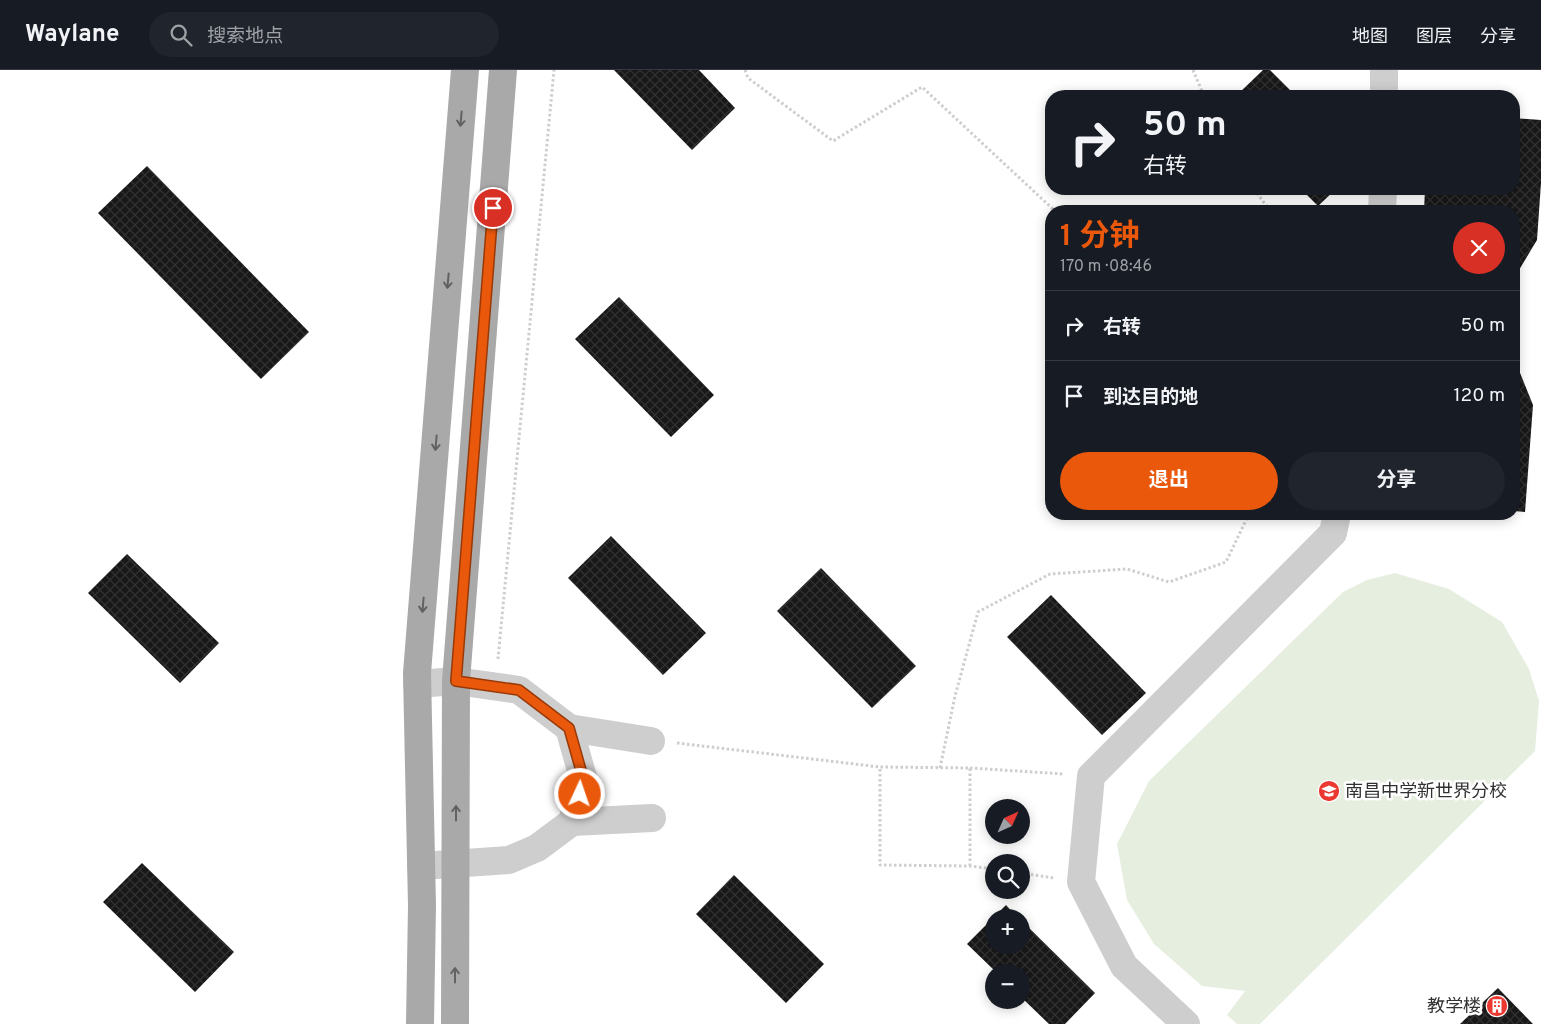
<!DOCTYPE html>
<html lang="zh">
<meta charset="utf-8">
<style>
:root{--surface:#171b24;--page:#20242c;--text:#f1f3f6;--muted:#9ea1a6;--line:#363941;--accent:#ea580c}
body{margin:0;font-family:Overpass,"Noto Sans SC",sans-serif;background:var(--page);color:var(--text);height:100vh;display:flex;flex-direction:column;font-size:19px;white-space:nowrap}
*{box-sizing:border-box;margin:0}
p{font-size:16px;color:var(--muted)}
.icon{flex:none;width:28px;height:28px;fill:none;stroke:currentColor;stroke-width:2;stroke-linecap:round;stroke-linejoin:round}
.map{position:relative;flex:1;overflow:hidden}
.drawer{position:absolute;left:1045px;top:135px;width:475px;height:315px;display:flex;flex-direction:column;background:var(--surface);border-radius:20px;box-shadow:0 2px 12px #0003}
.drawer>*{flex:none}
.guide{position:absolute;left:1045px;top:20px;width:475px;height:105px;border-radius:20px;box-shadow:0 2px 12px #0003;background:#171b24;color:var(--text);overflow:hidden}
.needle{width:32px;rotate:45deg}
.controls{position:absolute;left:985px;top:729px;display:grid;gap:10px}
.controls a{display:grid;place-items:center;width:45px;height:45px;border-radius:50%;background:var(--surface);box-shadow:0 2px 12px #0003;font-size:25px}
.pin{position:absolute;display:grid;place-items:center;width:42px;height:42px;color:#fff;margin:-21px;border:2px solid #fff;border-radius:50%;box-shadow:0 1px 5px #0007}
.me{position:absolute;width:55px;margin:-28px;rotate:3deg;stroke-linejoin:round;filter:drop-shadow(0 0 4px #0008)}
.turn{display:flex;align-items:center;gap:18px;height:105px;padding:0 15px;font-size:22px}
.turn .icon{width:65px;height:65px;stroke-width:2.5}
.turn b{display:block;font-size:35px;line-height:42px}
.round{display:grid;place-items:center;flex:none;width:52px;height:52px;border-radius:26px;background:var(--page)}
.summary{display:flex;align-items:center;justify-content:space-between;height:85px;padding:0 15px}
h1{font-size:30px;font-weight:700;line-height:38px;color:var(--accent)}
.action{display:flex;gap:10px;margin-top:auto;padding:10px 15px}
.action a{flex:1;height:58px;border-radius:30px;background:var(--accent);color:#fff;font-size:20px;font-weight:700;line-height:58px;text-align:center}
.action a+a{background:var(--page);color:var(--text)}
ul{padding:0;list-style:none}
li{display:flex;align-items:center;gap:15px;height:70px;padding:0 15px;border-top:1px solid var(--line)}
li div{flex:1}
li b{display:block;font-size:19px}
li em{font-style:normal}
header{display:flex;align-items:center;gap:30px;box-sizing:border-box;height:70px;padding:0 25px;background:var(--surface);border-bottom:1px solid var(--line)}
header strong{font-size:24px}
nav{display:flex;gap:28px;margin-inline-start:auto;font-size:18px}
.search{width:350px;height:45px;background:var(--page);display:flex;align-items:center;gap:12px;box-sizing:border-box;padding:0 18px;border-radius:28px;color:var(--muted);font-size:19px}
.map>svg:first-child{display:block}
.green{fill:#e6eee0}
.building{fill:url(#building-cross-hatch)}
.lines{fill:none;stroke-linecap:round;stroke-linejoin:round}
.path{stroke:#cecece;stroke-width:3;stroke-dasharray:2.5 2.5;stroke-linecap:butt}
.minor{stroke:#cecece;stroke-width:28}
.major{stroke:#a9a9a9;stroke-width:28}
.oneway{stroke:#616161}
.route-casing{stroke:#983908;stroke-width:12}
.route{stroke:#ea580c;stroke-width:9}
.labels{text-anchor:middle;stroke-width:5;stroke-linejoin:round;paint-order:stroke}
.poi-label{font-size:18px;fill:#313131;stroke:#fff;text-anchor:start}
</style>
<header>
<strong>Waylane</strong>
<div class="search"><svg class="icon" aria-label="search" viewBox="0 0 24 24"><circle cx="10" cy="10" r="6"/><path d="M15 15l6 6"/></svg>搜索地点</div>
<nav><a>地图</a><a>图层</a><a>分享</a></nav>
</header>
<div class="map">
<svg width="1541" height="954" viewBox="0 0 1541 954">
<defs>
<pattern id="building-cross-hatch" width="8" height="8" patternUnits="userSpaceOnUse" patternTransform="scale(1.25)"><rect width="8" height="8" fill="#181818"/><path d="M0 0l8 8M0 8l8-8" fill="none" stroke="#313131"/></pattern>
</defs>
<rect width="100%" height="100%" fill="#fff"/>
<path class="green" d="M 1395,503 L 1449,519 L 1502,552 L 1529,599 L 1539,631 L 1535,681 L 1260,954 L 1237,954 L 1227,945 L 1245,921 L 1202,916 L 1154,874 L 1127,830 L 1117,774 L 1149,711 L 1343,522 L 1367,510 Z"/>
<g class="building">
<path d="M 614,0 L 699,0 L 735,38 L 692,80 Z"/>
<path d="M 1263,0 L 1270,0 L 1296,26 L 1236,26 Z"/>
<path d="M 1514,48 L 1541,50 L 1541,113 L 1537,170 L 1519,200 L 1515,254 L 1514,254 L 1514,141 L 1424,141 L 1425,119 L 1514,119 Z"/>
<path d="M 147,96 L 309,262 L 261,309 L 98,143 Z"/>
<path d="M 1301,119 L 1336,119 L 1318,136 Z"/>
<path d="M 619,227 L 714,325 L 671,367 L 575,269 Z"/>
<path d="M 1514,288 L 1533,335 L 1525,442 L 1514,441 Z"/>
<path d="M 611,466 L 706,563 L 663,605 L 568,508 Z"/>
<path d="M 127,484 L 219,573 L 180,613 L 88,523 Z"/>
<path d="M 821,498 L 916,596 L 872,638 L 777,541 Z"/>
<path d="M 1051,525 L 1146,623 L 1102,665 L 1007,567 Z"/>
<path d="M 142,793 L 234,882 L 195,922 L 103,832 Z"/>
<path d="M 734,805 L 824,894 L 786,933 L 696,844 Z"/>
<path d="M 1006,835 L 1018,848 L 994,848 L 994,875 L 1021,875 L 1021,850 L 1095,923 L 1065,954 L 1049,954 L 1021,927 L 1021,902 L 996,902 L 967,874 Z"/>
<path d="M 1498,918 L 1533,954 L 1460,954 Z"/>
</g>
<g class="lines">
<g class="path">
<path d="M 745,0 L 748,8 L 833,71 L 922,17 L 1055,141"/>
<path d="M 1193,0 L 1204,26"/>
<path d="M 1254,119 L 1270,141"/>
<path d="M 498,589 L 554,0"/>
<path d="M 677,673 L 880,697"/>
<path d="M 940,698 L 955,626 L 978,542 L 1050,504 L 1127,499 L 1169,512 L 1226,492 L 1248,446 L 1246,444"/>
<path d="M 970,698 L 1064,704"/>
<path d="M 970,796 L 970,698 L 880,697 L 880,795 L 970,796 L 994,799"/>
<path d="M 1021,803 L 1054,808"/>
</g>
<g class="minor">
<path d="M 1384,26 L 1384,0"/>
<path d="M 1382,141 L 1383,119"/>
<path d="M 417,614 L 456,611 L 519,620 L 569,658 L 584,711 L 572,752 L 537,778 L 509,790 L 421,796"/>
<path d="M 569,658 L 651,671"/>
<path d="M 572,752 L 652,748"/>
<path d="M 1186,954 L 1124,896 L 1081,812 L 1091,706 L 1333,463 L 1337,444"/>
</g>
<g class="major">
<path d="M 420,954 L 422,836 L 417,603 L 465,0"/>
<path d="M 455,954 L 456,611 L 503,0"/>
</g>
</g>
<defs><path id="oneway-shaft" d="M-6 0H5M1.5-3L5.5 0L1.5 3" fill="none" stroke-width="1.6" stroke-linecap="round" stroke-linejoin="round" transform="scale(1.25)"/></defs>
<g class="oneway">
<use href="#oneway-shaft" transform="translate(461 49) rotate(95)"/>
<use href="#oneway-shaft" transform="translate(448 211) rotate(95)"/>
<use href="#oneway-shaft" transform="translate(436 373) rotate(95)"/>
<use href="#oneway-shaft" transform="translate(423 535) rotate(95)"/>
<use href="#oneway-shaft" transform="translate(456 743) rotate(-90)"/>
<use href="#oneway-shaft" transform="translate(455 905) rotate(-90)"/>
</g>
<g class="lines">
<g class="route-casing">
<path id="route" d="M 493,138 L 456,611 L 519,620 L 569,658 L 584,711 L 580,724"/>
</g>
<use href="#route" class="route"/>
</g>
<defs>
<g id="school-disc" transform="scale(1.125)"><circle r="9.5" fill="#eb3931" stroke="#fff"/><path d="M0-5L7-2L0 1L-7-2ZM-4 1L0 2.5L4 1V4Q0 6-4 4Z" fill="#fff"/></g>
<g id="building-disc" transform="scale(1.125)"><circle r="9.5" fill="#eb3931" stroke="#fff"/><path d="M-4-6H4V6H1V3H-1V6H-4ZM-2.5-4.3h1.7v1.8h-1.7ZM.8-4.3h1.7v1.8H.8ZM-2.5-1h1.7V.8h-1.7ZM.8-1h1.7V.8H.8Z" fill="#fff"/></g>
</defs>
<g fill-rule="evenodd">
<use href="#school-disc" x="1329" y="721"/>
<use href="#building-disc" x="1497" y="936"/>
</g>
<g class="labels">
<g class="poi-label">
<text x="1345" y="727">南昌中学新世界分校</text>
<text x="1481" y="942" text-anchor="end">教学楼</text>
</g>
</g>
</svg>
<div class="controls">
<a><svg class="needle" viewBox="-14 -14 28 28"><path d="M0-13l5 13h-10z" fill="#e53935"/><path d="M0 13l5-13h-10z" fill="#9ea1a6"/></svg></a>
<a><svg class="icon" aria-label="search" viewBox="0 0 24 24"><circle cx="10" cy="10" r="6"/><path d="M15 15l6 6"/></svg></a>
<a>+</a>
<a>−</a>
</div>
<div class="pin" style="left:493px;top:138px;background:#d93025"><svg class="icon" aria-label="arrive" viewBox="0 0 24 24"><path d="M6 21V4h12l-3 4 3 4H6"/></svg></div>
<svg class="me" style="left:580px;top:724px" viewBox="-20 -20 40 40"><circle r="17" fill="#ea580c" stroke="#fff" stroke-width="3"/><path d="M0-11L8 9 0 5-8 9z" fill="#fff"/></svg>
<div class="guide">
<div class="turn"><svg class="icon" aria-label="right" viewBox="0 0 24 24"><path d="M7 20v-9h11M14 6l5 5-5 5"/></svg><div><b>50 m</b>右转</div></div>
</div>
<section class="drawer">
<div class="summary"><div><h1>1 分钟</h1><p>170 m · 08:46</p></div><a class="round" style="background:#d93025;color:#fff"><svg class="icon" aria-label="close" viewBox="0 0 24 24"><path d="M6 6l12 12M18 6L6 18"/></svg></a></div>
<ul>
<li><svg class="icon" aria-label="right" viewBox="0 0 24 24"><path d="M7 20v-9h11M14 6l5 5-5 5"/></svg><div><b>右转</b></div><em>50 m</em></li>
<li><svg class="icon" aria-label="arrive" viewBox="0 0 24 24"><path d="M6 21V4h12l-3 4 3 4H6"/></svg><div><b>到达目的地</b></div><em>120 m</em></li>
</ul>
<div class="action"><a>退出</a><a>分享</a></div>
</section>
</div>
